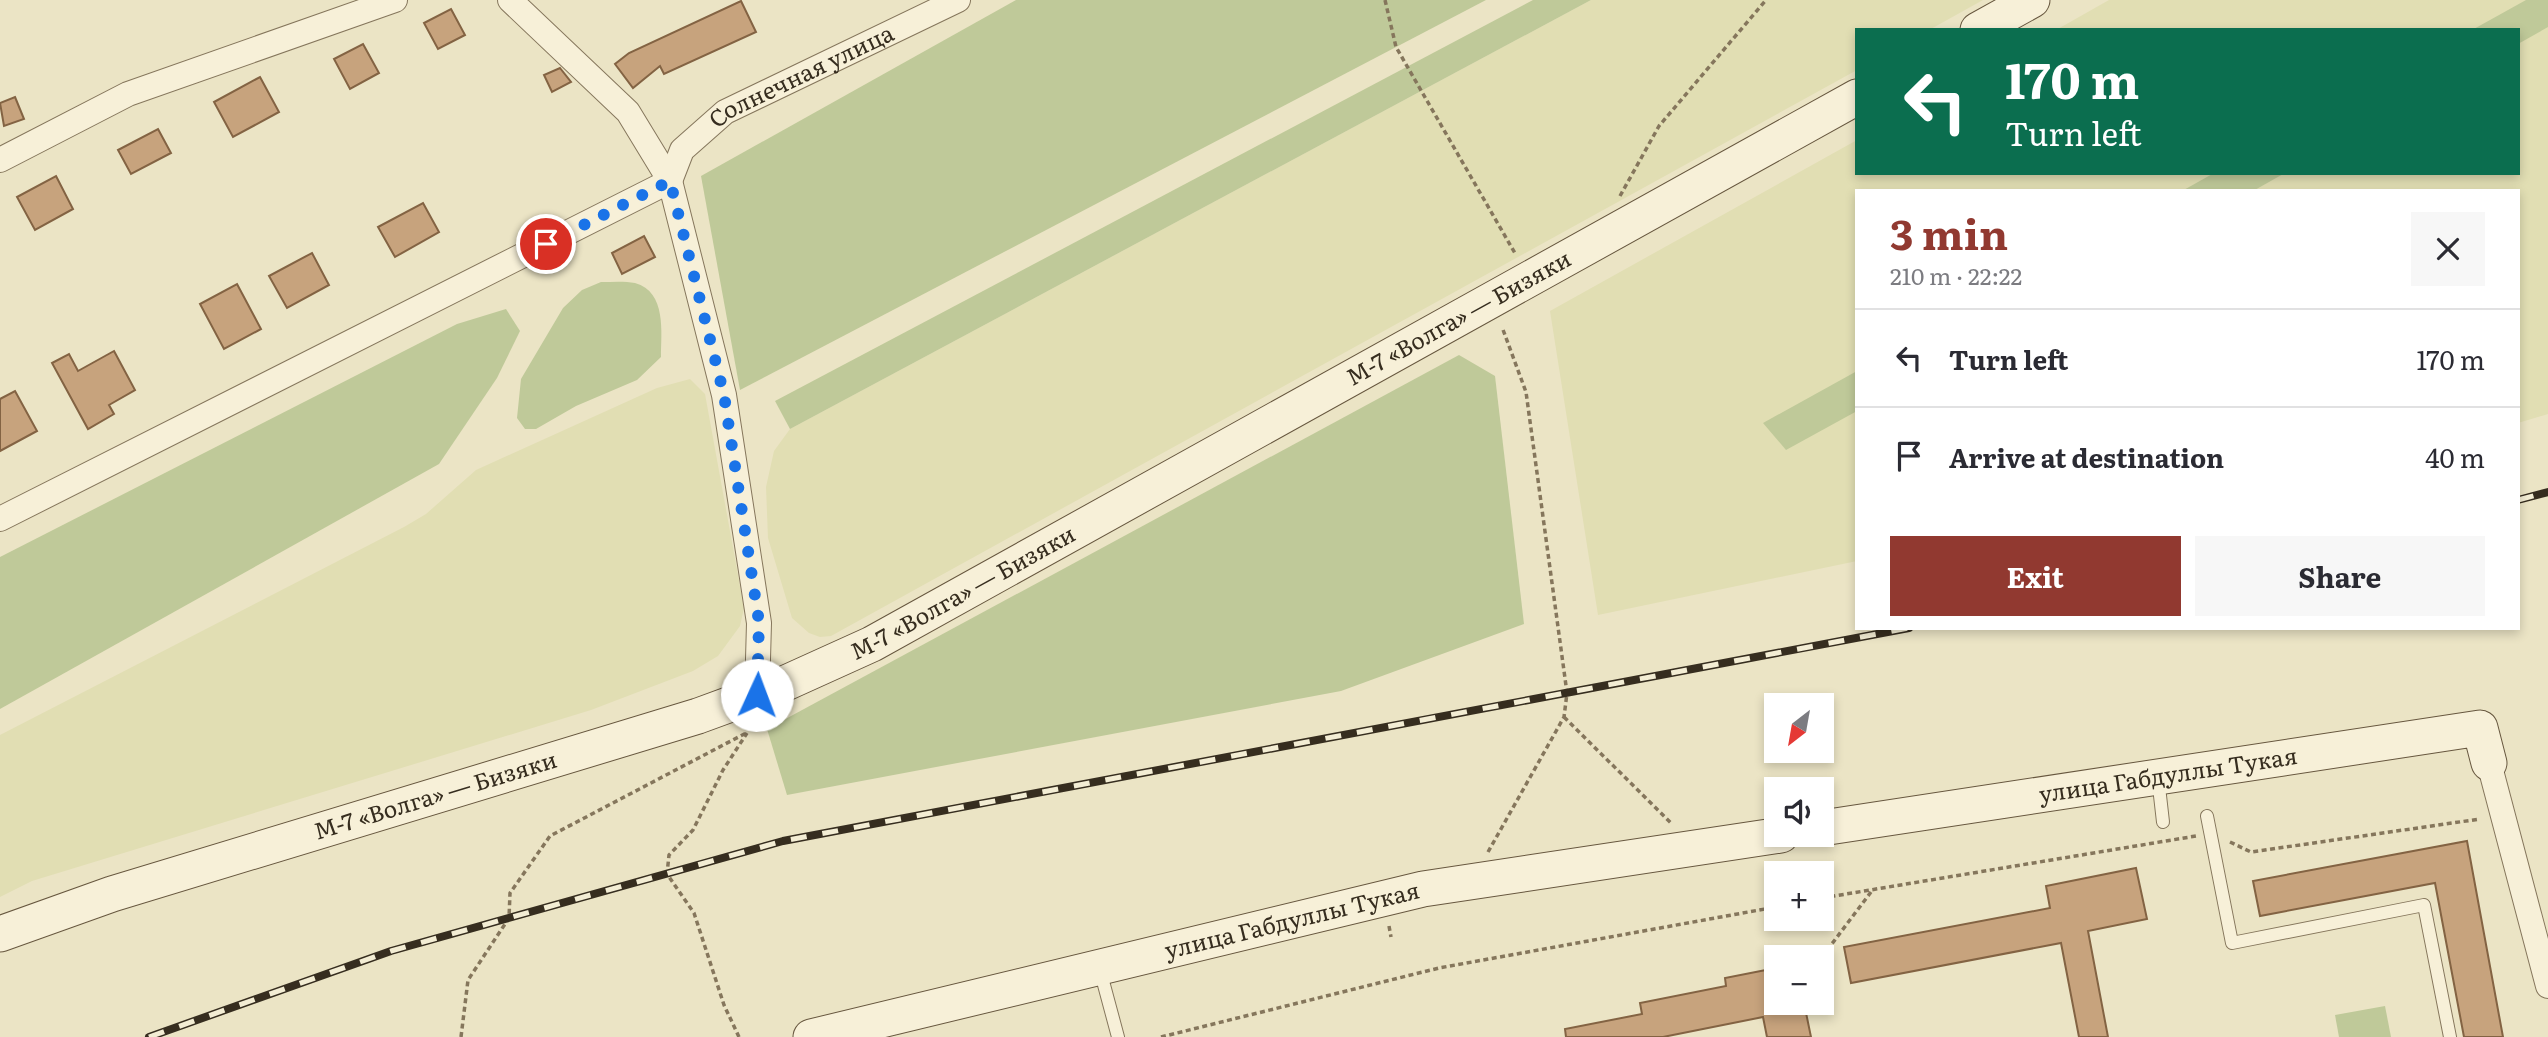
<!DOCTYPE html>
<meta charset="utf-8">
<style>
:root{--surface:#fff;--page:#f7f7f7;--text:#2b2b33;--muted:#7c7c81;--line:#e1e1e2;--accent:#913930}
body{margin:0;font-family:Literata,serif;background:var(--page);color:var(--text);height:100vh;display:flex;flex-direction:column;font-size:26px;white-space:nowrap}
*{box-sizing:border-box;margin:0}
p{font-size:23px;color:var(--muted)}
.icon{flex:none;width:38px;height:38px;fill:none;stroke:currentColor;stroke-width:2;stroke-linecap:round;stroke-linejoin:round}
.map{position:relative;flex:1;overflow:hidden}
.details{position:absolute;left:1855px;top:189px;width:665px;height:441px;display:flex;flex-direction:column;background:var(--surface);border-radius:0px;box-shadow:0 4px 10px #0003}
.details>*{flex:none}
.banner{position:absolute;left:1855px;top:28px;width:665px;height:147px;border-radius:0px;box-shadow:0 4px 10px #0003;background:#0b6e4f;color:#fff;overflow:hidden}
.needle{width:46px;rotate:211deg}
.buttons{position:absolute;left:1764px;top:693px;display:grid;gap:14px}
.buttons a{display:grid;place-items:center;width:70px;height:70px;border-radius:0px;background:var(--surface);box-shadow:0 4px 10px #0003;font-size:35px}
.pin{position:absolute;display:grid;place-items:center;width:60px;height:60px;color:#fff;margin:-30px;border:4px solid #fff;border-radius:50%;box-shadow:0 2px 7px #0007}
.me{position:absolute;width:77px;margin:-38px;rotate:2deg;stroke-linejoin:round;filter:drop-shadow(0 0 5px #0008)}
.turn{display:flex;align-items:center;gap:24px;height:147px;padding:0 35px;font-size:32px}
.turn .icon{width:91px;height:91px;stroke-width:2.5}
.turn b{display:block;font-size:49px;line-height:60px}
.round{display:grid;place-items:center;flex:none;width:74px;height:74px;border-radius:0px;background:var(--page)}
.headline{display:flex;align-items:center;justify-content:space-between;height:119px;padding:0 35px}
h1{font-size:42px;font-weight:700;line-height:52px;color:var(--accent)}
.button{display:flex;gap:14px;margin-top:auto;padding:14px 35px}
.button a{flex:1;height:80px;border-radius:0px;background:var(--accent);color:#fff;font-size:28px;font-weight:700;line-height:80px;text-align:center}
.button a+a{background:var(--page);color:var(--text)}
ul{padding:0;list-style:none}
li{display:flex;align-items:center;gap:21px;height:98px;padding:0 35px;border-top:2px solid var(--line)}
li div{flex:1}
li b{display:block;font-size:26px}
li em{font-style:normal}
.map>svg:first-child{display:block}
.farmland{fill:#e1deb3}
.green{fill:#bfc999}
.building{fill:#c7a37d;stroke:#836343;stroke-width:2}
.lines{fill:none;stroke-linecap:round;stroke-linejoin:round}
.lane-casing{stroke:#85765c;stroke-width:14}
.street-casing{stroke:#85765c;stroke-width:26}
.secondary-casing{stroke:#67573f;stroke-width:37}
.path{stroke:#85765c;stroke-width:3.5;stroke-dasharray:5 3.5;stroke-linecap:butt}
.lane{stroke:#f7f0d8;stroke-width:12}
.street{stroke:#f7f0d8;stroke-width:24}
.secondary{stroke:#f7f0d8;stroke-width:35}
.rail-casing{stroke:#362d1f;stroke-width:8}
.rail{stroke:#f3edd4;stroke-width:5;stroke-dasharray:16;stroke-linecap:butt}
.route{stroke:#1a73e8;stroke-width:12;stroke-dasharray:0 21.6}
.labels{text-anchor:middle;stroke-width:7;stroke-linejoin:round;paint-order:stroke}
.street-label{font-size:23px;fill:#362d1f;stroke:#f3edd4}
</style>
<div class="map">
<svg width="2548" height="1037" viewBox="0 0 2548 1037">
<rect width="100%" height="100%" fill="#ebe4c5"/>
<g class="farmland">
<path d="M 1591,0 L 1983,0 L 1929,30 L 1857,30 L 1857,70 L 831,636 L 820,637 L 809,633 L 792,618 L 768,538 L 766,487 L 774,451 L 790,429 Z"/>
<path d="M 2109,0 L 2548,0 L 2548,414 L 2518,423 L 2518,191 L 1857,191 L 1857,561 L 1598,615 L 1550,311 L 1857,140 L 1857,173 L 2518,173 L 2518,30 L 2056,30 Z"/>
<path d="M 690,379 L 705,394 L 744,608 L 740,626 L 718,656 L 693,671 L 591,710 L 32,881 L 0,897 L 0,735 L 404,527 L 426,514 L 476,470 L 657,388 Z"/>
</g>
<g class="green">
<path d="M 1016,0 L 1486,0 L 740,390 L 701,176 Z"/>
<path d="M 1533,0 L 1591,0 L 790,429 L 775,401 Z"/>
<path d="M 2526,0 L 2548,0 L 2548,27 L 2518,44 L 2518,30 L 2472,30 Z"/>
<path d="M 2214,173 L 2285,173 L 2253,191 L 2182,191 Z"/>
<path d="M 601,282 C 612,282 625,281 635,283 C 667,292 661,333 661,357 L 637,380 L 576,406 L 536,429 L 525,429 L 517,418 L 521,379 L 563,308 L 582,290 Z"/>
<path d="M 506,309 L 520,331 L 497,378 L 439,464 L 0,709 L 0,557 L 457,324 Z"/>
<path d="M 1459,355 L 1495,376 L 1524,624 L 1341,691 L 787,795 L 767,729 Z"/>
<path d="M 1857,371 L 1857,411 L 1786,450 L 1763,423 Z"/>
<path d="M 2385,1006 L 2391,1037 L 2339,1037 L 2335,1015 Z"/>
</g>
<g class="building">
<path d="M 741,1 L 756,32 L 664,74 L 660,66 L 633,88 L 615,64 L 629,53 Z"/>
<path d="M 451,9 L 465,35 L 438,49 L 424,23 Z"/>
<path d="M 363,44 L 379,73 L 350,89 L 334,59 Z"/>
<path d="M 560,68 L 571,82 L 552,92 L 544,75 Z"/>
<path d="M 260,77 L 279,112 L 233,137 L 214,102 Z"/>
<path d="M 15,97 L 24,119 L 4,126 L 0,103 Z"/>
<path d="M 158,129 L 171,153 L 131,174 L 118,150 Z"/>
<path d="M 56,176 L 73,209 L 35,230 L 17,197 Z"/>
<path d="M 423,203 L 439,232 L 395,257 L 378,227 Z"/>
<path d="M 644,236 L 655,257 L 622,274 L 612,253 Z"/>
<path d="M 312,253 L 329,285 L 287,308 L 269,276 Z"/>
<path d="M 237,284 L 261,329 L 224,349 L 200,304 Z"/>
<path d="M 114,351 L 135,390 L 109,405 L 114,414 L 88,429 L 52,363 L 69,354 L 78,371 Z"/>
<path d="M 15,391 L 37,431 L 0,451 L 0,399 Z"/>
<path d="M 2467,841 L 2503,1037 L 2464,1037 L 2435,883 L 2260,916 L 2253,881 Z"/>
<path d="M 2136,868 L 2147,919 L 2088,931 L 2108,1037 L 2079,1037 L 2061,943 L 1851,983 L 1844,947 L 2050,908 L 2046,886 Z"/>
<path d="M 1776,968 L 1776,1003 L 1804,1003 L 1811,1037 L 1767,1037 L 1763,1017 L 1663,1037 L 1566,1037 L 1565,1029 L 1642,1014 L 1640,1003 L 1726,986 L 1725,978 Z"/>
</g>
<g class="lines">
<g class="lane-casing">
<g id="lane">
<path d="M 2158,778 L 2163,822"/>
<path d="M 2207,816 L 2232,943 L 2424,905 L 2450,1037"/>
<path d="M 1100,970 L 1118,1037"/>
</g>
</g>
<g class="street-casing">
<g id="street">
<path d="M 510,0 L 628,112 L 670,181 L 724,395 L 759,623 L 757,695"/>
<path d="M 0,160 L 128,94 L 395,0"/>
<path id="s1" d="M 670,181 L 682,150 L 725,112 L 958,0"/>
<path d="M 0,519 L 670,181"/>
<path d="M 2489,763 L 2548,986"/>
</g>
</g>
<g class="secondary-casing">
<g id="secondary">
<path d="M 1978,30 L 2032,0"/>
<path id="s2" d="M 1822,828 L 2480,728 L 2489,763"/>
<path id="s3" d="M 0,934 L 112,894 L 698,716 L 777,687 L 872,644 L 1857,97"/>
<path id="s4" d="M 811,1037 L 1423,889 L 1781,835"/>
</g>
</g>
<g class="path">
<path d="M 1385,0 L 1396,47 L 1516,255"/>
<path d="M 1620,196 L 1659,126 L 1766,0"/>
<path d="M 1564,717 L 1672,824"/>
<path d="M 2230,842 L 2251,852 L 2480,819"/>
<path d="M 1488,852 L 1564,717 L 1567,693 L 1526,392 L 1502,327"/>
<path d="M 1822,898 L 2196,836"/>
<path d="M 1389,926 L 1391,937"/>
<path d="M 1822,957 L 1871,892"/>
<path d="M 461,1037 L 468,980 L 509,918 L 510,893 L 550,836 L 748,732"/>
<path d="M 739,1037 L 724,1005 L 694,913 L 667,874 L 669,855 L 693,830 L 723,770 L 747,733"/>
<path d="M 1161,1037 L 1439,968 L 1776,907"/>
</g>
<use href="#lane" class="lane"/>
<use href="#street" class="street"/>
<use href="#secondary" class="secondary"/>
<g class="rail-casing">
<g id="rail">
<path d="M 2518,500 L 2548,492"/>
<path d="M 149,1037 L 391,951 L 783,841 L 1909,628"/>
</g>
</g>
<use href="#rail" class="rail"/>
</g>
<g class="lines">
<path class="route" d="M 546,244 L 670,181 L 724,395 L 759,622 L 757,695"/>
</g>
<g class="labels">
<g class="street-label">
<text dy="8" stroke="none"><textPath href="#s1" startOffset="175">Солнечная улица</textPath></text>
<text dy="8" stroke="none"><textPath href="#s3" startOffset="1591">М-7 «Волга» — Бизяки</textPath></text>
<text dy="8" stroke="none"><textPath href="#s3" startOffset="1024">М-7 «Волга» — Бизяки</textPath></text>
<text dy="8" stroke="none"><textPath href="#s2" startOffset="350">улица Габдуллы Тукая</textPath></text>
<text dy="8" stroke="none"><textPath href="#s3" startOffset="457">М-7 «Волга» — Бизяки</textPath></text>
<text dy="8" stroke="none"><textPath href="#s4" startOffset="495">улица Габдуллы Тукая</textPath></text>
</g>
</g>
</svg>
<div class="buttons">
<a><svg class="needle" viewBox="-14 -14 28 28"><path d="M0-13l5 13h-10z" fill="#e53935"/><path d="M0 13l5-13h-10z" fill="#7c7c81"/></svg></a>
<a><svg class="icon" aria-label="sound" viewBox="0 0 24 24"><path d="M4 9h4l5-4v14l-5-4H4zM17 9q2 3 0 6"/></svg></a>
<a>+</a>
<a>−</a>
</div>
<div class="pin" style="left:546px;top:244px;background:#d93025"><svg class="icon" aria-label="arrive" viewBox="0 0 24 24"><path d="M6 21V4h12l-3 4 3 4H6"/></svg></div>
<svg class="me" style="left:757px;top:695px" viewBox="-20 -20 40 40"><circle r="19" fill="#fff"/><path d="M0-13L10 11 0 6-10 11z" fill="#1a73e8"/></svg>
<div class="banner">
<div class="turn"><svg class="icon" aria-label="left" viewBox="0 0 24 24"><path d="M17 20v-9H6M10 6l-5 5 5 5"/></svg><div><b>170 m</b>Turn left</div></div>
</div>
<section class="details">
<div class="headline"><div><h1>3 min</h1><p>210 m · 22:22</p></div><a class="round"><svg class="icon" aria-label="close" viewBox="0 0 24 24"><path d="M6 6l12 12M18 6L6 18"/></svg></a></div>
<ul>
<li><svg class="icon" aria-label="left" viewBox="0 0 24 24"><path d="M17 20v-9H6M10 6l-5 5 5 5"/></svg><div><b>Turn left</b></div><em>170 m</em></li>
<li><svg class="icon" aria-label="arrive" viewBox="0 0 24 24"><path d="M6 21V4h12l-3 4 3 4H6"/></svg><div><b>Arrive at destination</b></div><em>40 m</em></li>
</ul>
<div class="button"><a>Exit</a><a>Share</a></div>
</section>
</div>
